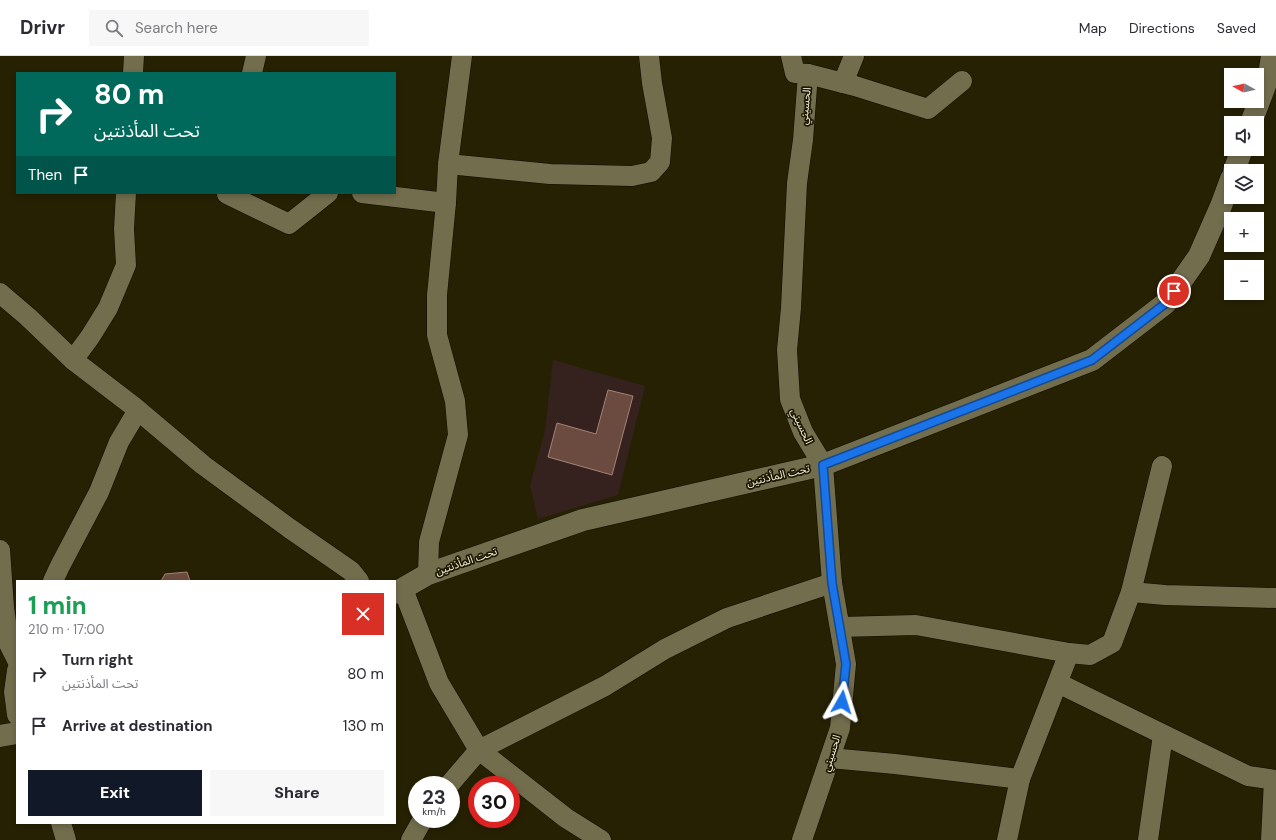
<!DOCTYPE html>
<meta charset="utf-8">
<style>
:root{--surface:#fff;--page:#f7f7f7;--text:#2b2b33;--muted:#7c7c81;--line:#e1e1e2;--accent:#111827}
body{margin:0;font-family:"DM Sans","Noto Sans Arabic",sans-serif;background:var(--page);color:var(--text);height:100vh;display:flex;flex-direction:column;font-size:15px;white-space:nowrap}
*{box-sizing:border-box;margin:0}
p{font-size:13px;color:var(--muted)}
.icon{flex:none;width:22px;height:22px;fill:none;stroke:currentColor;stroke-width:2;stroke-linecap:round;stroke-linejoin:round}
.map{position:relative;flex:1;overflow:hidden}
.sheet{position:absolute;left:16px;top:524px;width:380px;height:244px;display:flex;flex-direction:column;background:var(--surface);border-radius:0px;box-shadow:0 2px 6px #0003}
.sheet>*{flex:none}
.top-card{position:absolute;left:16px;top:16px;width:380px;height:122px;border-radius:0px;box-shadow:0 2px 6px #0003;background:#00695c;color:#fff;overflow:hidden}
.needle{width:26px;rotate:278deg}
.fabs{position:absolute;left:1224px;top:12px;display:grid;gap:8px}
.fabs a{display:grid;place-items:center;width:40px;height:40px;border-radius:0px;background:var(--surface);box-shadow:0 2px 6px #0003;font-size:20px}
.speed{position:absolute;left:408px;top:720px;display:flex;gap:8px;font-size:20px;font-weight:700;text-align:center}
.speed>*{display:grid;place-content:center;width:52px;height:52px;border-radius:50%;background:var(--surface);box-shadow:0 2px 6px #0003;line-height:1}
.speed small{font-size:10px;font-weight:400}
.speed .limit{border:6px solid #d22;background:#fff;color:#111}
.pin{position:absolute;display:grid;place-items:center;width:34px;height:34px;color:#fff;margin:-17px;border:2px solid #fff;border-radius:50%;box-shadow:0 1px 4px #0007}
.me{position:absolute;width:44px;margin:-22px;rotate:6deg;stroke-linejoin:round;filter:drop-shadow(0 0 3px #0008)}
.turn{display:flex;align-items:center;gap:14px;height:84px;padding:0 12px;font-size:18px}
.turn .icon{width:52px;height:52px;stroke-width:2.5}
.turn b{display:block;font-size:28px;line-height:34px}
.then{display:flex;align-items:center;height:38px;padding:0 12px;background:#0003;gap:8px;font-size:15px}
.round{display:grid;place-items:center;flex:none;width:42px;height:42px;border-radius:0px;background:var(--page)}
.summary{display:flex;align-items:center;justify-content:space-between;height:68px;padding:0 12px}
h1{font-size:24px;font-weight:800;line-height:30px;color:#1e9e55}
.primary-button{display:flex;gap:8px;margin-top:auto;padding:8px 12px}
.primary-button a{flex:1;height:46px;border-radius:0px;background:var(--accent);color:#fff;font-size:16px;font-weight:800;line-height:46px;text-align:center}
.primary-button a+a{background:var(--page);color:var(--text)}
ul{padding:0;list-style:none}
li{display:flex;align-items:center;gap:12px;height:52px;padding:0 12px}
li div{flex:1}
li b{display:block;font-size:15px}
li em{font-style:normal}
header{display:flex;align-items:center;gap:24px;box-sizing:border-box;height:56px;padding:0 20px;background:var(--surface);border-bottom:1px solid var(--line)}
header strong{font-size:19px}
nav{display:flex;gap:22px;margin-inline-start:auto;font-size:14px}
.search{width:280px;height:36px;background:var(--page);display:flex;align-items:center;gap:10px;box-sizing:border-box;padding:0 14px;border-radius:0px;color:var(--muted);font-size:15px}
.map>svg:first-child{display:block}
.education{fill:#35221f}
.building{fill:#6b4b40;stroke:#a58275}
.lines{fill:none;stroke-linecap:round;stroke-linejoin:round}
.minor-casing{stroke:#0f0a00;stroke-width:21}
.tertiary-casing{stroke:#0f0a00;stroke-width:23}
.minor{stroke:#726d4d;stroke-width:20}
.tertiary{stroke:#726d4d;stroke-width:22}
.route-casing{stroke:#114b97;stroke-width:10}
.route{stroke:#1a73e8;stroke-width:7}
.labels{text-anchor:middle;stroke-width:3.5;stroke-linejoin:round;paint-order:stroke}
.street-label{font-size:11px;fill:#f0eddb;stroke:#1d1800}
</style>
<header>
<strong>Drivr</strong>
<div class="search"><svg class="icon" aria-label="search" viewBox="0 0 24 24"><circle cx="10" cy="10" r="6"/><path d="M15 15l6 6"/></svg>Search here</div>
<nav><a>Map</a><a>Directions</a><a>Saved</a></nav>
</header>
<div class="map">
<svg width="1276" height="784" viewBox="0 0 1276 784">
<rect width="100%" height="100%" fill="#262103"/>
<path class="education" d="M 553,304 L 645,330 L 618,439 L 538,463 L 530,429 L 545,375 Z"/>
<g class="building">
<path d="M 608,334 L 633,340 L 612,419 L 548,401 L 557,367 L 596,378 Z"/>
<path d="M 187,516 L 190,525 L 161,525 L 165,518 Z"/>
</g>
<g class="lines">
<g class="minor-casing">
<g id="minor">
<path d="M 791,0 L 795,17 L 808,18 L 855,30 L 928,53 L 962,25"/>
<path d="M 133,17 L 134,0"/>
<path d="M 252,17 L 256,0"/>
<path d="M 843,27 L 854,0"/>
<path d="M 448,108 L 550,118 L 632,120 L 651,116 L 660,106 L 662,82 L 652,27 L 649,0"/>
<path d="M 227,137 L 227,138 L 289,168 L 328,137"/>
<path d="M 362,137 L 446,147"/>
<path d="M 0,237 L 28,261 L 73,304 L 133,350 L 203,409 L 289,472 L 351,515 L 359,525"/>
<path d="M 73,304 L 90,281 L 108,252 L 126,209 L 124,173 L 126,137"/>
<path d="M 0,494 L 4,551 L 9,588 L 17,604"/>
<path d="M 428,518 L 429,486 L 458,379 L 455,345 L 437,279 L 437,239 L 446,147 L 448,108 L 462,0"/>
<path d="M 53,525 L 60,510 L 99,436 L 119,386 L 138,354"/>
<path d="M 403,533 L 439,627 L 479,694 L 566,762 L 601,784"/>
<path d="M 1131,536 L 1162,410"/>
<path d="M 1069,597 L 1090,599 L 1112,587 L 1131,536 L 1165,539 L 1276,542"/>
<path d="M 17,614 L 14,636 L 17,659"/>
<path d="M 1058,627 L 1248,720 L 1276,724"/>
<path d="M 830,702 L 895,708 L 1020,723 L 1069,597 L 916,569 L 840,571"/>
<path d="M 449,729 L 479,694 L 605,630 L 665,593 L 727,562 L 832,527"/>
<path d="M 61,767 L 66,784"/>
<path d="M 411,784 L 423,763"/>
<path d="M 802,784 L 840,672 L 846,608 L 832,527 L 823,409 L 803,376 L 790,343 L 787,294 L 791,252 L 797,127 L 803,84 L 808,18"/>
<path d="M 1007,784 L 1020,723"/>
<path d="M 1148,784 L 1163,679"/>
<path d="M 1271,784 L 1274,724"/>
</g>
</g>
<g class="tertiary-casing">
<g id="tertiary">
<path d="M 1251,67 L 1269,19 L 1272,0"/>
<path d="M 1234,115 L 1242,93"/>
<path d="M 395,537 L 428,518 L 583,464 L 823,409 L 1092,304 L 1166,247 L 1199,200 L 1221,150 L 1231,123"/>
<path d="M 0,680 L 17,677"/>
</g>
</g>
<use href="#minor" class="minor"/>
<use href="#tertiary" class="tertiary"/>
</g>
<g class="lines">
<g class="route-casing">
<path id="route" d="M 842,646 L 846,608 L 832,527 L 823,409 L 1092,304 L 1166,247 L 1174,235"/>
</g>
<use href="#route" class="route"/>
</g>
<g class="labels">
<g class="street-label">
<text transform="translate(805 50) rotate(-85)" y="4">الحسيني</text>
<text transform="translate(802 370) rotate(65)" y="4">الحسيني</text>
<text transform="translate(778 419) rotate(-13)" y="4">تحت المأذنتين</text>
<text transform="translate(466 505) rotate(-19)" y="4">تحت المأذنتين</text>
<text transform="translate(831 697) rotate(-72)" y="4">الحسيني</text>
</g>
</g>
</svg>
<div class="fabs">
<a><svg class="needle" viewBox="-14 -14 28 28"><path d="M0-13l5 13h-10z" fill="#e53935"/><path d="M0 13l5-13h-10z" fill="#7c7c81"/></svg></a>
<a><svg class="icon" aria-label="sound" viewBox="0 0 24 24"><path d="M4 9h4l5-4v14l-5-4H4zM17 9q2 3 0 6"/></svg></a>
<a><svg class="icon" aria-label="layers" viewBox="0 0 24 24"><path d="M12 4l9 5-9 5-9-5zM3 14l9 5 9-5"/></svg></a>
<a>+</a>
<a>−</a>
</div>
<div class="speed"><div>23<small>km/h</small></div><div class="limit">30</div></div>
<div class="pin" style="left:1174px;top:235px;background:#d93025"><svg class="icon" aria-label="arrive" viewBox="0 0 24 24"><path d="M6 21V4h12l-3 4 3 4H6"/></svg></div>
<svg class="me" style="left:842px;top:646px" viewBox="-20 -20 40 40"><path d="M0-17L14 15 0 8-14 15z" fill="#1a73e8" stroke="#fff" stroke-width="4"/></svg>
<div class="top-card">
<div class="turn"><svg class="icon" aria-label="right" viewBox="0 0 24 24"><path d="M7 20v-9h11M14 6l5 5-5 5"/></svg><div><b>80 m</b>تحت المأذنتين</div></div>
<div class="then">Then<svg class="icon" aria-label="arrive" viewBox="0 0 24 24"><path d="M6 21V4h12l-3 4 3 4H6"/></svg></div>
</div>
<section class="sheet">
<div class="summary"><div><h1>1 min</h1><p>210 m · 17:00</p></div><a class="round" style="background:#d93025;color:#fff"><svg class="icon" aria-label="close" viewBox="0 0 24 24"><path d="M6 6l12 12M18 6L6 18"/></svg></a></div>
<ul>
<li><svg class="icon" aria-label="right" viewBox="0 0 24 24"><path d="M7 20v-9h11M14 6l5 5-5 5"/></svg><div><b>Turn right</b><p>تحت المأذنتين</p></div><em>80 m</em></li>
<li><svg class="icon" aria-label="arrive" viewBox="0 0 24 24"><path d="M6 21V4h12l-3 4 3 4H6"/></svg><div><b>Arrive at destination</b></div><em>130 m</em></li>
</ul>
<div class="primary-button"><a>Exit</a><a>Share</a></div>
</section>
</div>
